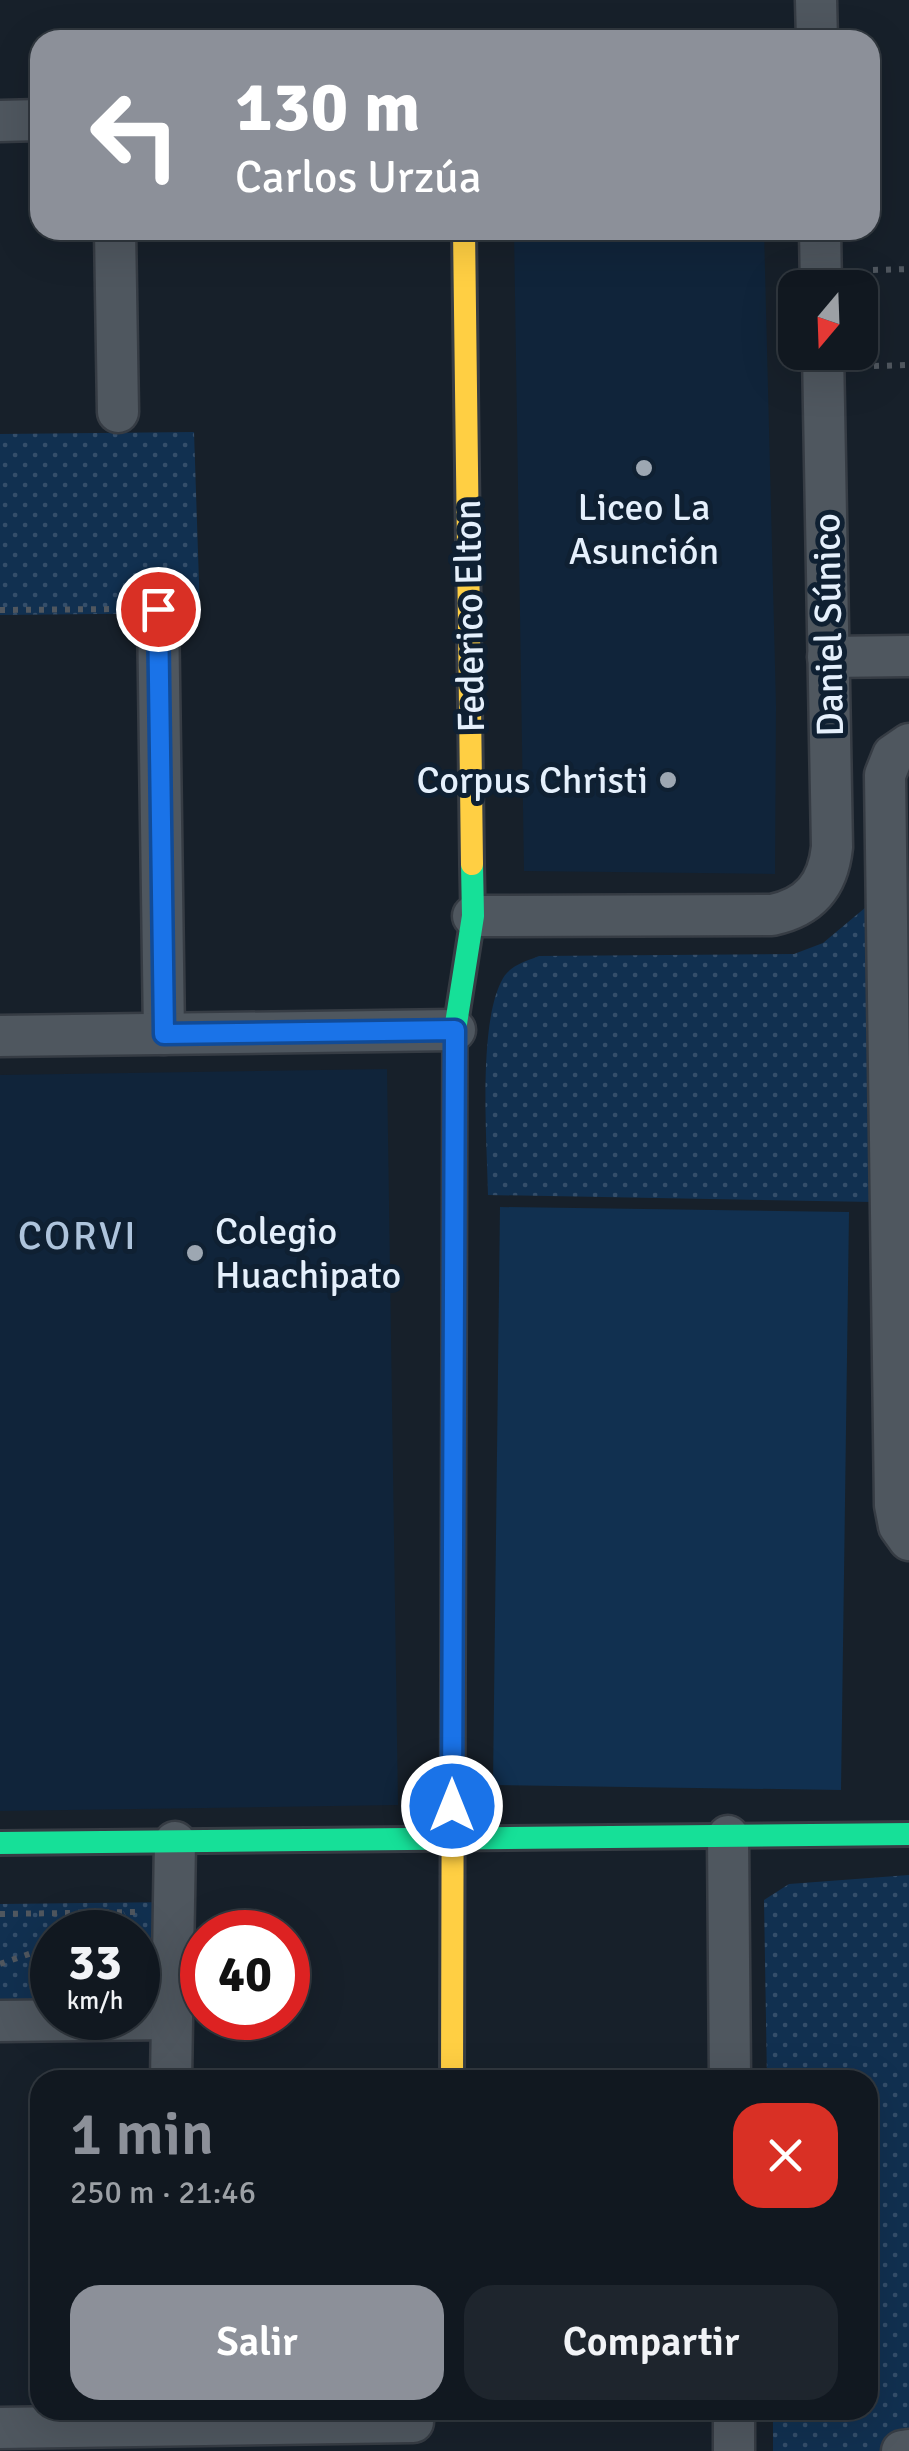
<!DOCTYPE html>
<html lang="es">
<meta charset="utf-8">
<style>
:root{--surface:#111820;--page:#1e252d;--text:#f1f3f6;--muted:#9ca0a5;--line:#30373e;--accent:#8c9099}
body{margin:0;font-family:Signika,sans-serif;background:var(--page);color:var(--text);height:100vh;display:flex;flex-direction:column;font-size:38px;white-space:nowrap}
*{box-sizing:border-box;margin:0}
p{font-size:32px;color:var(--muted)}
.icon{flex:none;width:55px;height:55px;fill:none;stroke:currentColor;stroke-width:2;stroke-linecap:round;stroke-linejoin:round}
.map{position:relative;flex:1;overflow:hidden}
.panel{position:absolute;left:30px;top:2070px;width:848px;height:350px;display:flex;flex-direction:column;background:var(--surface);border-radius:30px;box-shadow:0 10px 40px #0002,0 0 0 2px var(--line)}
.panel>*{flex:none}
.guide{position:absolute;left:30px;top:30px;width:850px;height:210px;border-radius:30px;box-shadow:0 10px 40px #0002,0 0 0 2px var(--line);background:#8c9099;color:#fff;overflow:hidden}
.needle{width:65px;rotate:199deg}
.fabs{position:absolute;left:778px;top:270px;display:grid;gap:20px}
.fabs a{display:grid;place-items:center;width:100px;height:100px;border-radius:20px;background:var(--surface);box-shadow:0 10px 40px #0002,0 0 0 2px var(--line);font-size:50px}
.speed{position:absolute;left:30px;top:1910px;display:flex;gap:20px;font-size:50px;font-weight:700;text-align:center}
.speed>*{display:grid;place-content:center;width:130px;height:130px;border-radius:50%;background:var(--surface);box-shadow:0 10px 40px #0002,0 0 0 2px var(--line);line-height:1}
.speed small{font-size:25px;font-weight:400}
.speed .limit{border:15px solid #d22;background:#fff;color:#111}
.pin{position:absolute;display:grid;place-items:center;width:85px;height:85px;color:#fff;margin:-42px;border:5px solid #fff;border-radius:50%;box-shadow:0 2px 10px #0007}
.me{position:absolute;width:110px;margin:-55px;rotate:0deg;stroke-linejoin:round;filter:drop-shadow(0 0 8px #0008)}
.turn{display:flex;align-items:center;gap:35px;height:210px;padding:0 40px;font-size:45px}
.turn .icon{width:130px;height:130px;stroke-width:2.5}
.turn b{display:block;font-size:70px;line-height:85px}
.round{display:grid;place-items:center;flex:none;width:105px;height:105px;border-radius:30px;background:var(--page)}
.headline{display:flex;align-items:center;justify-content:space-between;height:170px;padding:0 40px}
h1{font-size:60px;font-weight:600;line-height:75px;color:var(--accent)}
.cta{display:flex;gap:20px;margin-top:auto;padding:20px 40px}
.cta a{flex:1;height:115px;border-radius:30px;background:var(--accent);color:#fff;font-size:40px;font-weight:600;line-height:115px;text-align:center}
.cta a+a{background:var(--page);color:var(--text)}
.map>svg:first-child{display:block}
.built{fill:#10243a}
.grass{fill:url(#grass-dots);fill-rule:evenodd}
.garden{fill:#113050}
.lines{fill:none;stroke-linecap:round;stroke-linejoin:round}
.street-casing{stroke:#363c44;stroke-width:45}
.fast-casing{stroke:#363c44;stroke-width:28}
.slow-casing{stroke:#363c44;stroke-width:28}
.path{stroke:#50575f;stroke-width:6;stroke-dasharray:5 8;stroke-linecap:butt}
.street{stroke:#4f575f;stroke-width:40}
.fast{stroke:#16e098;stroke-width:22}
.slow{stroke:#ffcf43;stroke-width:22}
.route-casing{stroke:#114b97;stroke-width:25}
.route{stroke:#1a73e8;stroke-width:18}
.poi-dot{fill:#9da7b2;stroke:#0f2032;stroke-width:4}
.labels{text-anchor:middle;stroke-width:10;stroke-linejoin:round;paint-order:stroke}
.poi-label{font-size:38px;fill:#e5f0fc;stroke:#0f2032}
.street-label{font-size:38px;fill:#e5f0fc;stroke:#0f2032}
.neighbourhood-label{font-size:40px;letter-spacing:2.5px;fill:#aec4dc;stroke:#0f2032}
</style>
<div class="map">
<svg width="909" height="2451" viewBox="0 0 909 2451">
<defs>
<pattern id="grass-dots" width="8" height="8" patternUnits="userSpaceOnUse" patternTransform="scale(2.5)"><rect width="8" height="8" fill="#113050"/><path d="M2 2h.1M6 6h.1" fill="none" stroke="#344e6a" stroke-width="1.8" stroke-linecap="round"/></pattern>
</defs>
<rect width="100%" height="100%" fill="#17202a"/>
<g class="built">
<path d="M 514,230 L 764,230 L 776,706 L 775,874 L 524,871 Z"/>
<path d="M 387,1069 L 398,1805 L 0,1811 L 0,1075 Z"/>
</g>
<g class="grass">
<path d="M 194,432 L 200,613 L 0,615 L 0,434 Z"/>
<path d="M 872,902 L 873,1202 L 488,1195 C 487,1141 478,1029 501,982 C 508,966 524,962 539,956 L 794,954 L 823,943 Z"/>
<path d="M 909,1875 L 909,2451 L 773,2451 L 773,2410 L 868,2410 L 868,2080 L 767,2080 L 764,1900 L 789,1884 Z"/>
<path d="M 174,1902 L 181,2019 L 0,2021 L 0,1904 ZM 52,1932 L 138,1932 L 138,2018 L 52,2018 Z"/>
</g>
<path class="garden" d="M 500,1207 L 849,1212 L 841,1790 L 493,1785 Z"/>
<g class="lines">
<g class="street-casing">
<g id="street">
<path d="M 816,0 L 817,40"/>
<path d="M 0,121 L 40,120"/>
<path d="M 115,230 L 118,412"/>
<path d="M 820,230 L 821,288"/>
<path d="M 158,609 L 164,1034"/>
<path d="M 828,657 L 909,656"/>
<path d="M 909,744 L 893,755 L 885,775 L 895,1505 L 899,1526 L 909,1540"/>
<path d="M 473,916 L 772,915 C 810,907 828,885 832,847 L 823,352"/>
<path d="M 0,1036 L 455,1030"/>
<path d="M 728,1836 L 730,2080"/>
<path d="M 0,2021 L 171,2019"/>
<path d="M 171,2080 L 175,1842"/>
<path d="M 734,2410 L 734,2451"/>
<path d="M 0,2428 L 413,2422"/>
<path d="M 902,2451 L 909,2450"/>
</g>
</g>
<g class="fast-casing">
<g id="fast">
<path d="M 453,1676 L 455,1030 L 473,916 L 472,864"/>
<path d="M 0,1843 L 909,1834"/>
</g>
</g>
<g class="slow-casing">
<g id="slow">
<path d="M 464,230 L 472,864"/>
<path d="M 452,2080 L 453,1676"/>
</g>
</g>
<g class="path">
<path d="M 873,270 L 909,269"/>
<path d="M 874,366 L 909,365"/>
<path d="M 0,610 L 119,609"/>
<path d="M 0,1914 L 136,1912"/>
<path d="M 90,1932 L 125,1914"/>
<path d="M 0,1964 L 52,1946"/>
</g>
<use href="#street" class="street"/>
<use href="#fast" class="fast"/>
<use href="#slow" class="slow"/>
</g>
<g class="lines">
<g class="route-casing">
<path id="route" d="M 158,609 L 164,1034 L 455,1030 L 452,1806"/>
</g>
<use href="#route" class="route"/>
</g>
<g class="poi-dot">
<circle cx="644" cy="468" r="10"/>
<circle cx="668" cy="780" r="10"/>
<circle cx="195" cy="1253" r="10"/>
</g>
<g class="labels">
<g class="poi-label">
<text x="644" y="520">Liceo La<tspan x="644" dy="44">Asunción</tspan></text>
<text x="648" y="793" text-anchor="end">Corpus Christi</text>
<text x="215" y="1244" text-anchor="start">Colegio<tspan x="215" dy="44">Huachipato</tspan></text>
</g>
<g class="street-label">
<text transform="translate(469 616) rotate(-91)" y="13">Federico Elton</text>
<text transform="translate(828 625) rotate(-91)" y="13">Daniel Súnico</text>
</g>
<g class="neighbourhood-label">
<text x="78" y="1249">CORVI</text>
</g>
</g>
</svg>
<div class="fabs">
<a><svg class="needle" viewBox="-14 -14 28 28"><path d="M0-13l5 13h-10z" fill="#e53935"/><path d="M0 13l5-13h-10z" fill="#9ca0a5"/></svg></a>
</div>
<div class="speed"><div>33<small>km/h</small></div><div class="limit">40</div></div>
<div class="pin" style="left:158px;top:609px;background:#d93025"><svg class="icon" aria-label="arrive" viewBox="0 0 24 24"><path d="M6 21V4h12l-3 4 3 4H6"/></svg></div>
<svg class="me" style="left:452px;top:1806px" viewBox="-20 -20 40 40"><circle r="17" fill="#1a73e8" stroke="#fff" stroke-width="3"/><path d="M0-11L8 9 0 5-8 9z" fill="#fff"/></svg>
<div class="guide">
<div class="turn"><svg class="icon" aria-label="left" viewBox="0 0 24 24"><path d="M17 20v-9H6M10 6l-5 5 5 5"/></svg><div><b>130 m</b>Carlos Urzúa</div></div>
</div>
<section class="panel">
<div class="headline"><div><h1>1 min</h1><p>250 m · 21:46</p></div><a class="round" style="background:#d93025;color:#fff"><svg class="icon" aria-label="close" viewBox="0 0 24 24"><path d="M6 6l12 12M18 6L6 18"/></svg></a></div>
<div class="cta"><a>Salir</a><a>Compartir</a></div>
</section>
</div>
